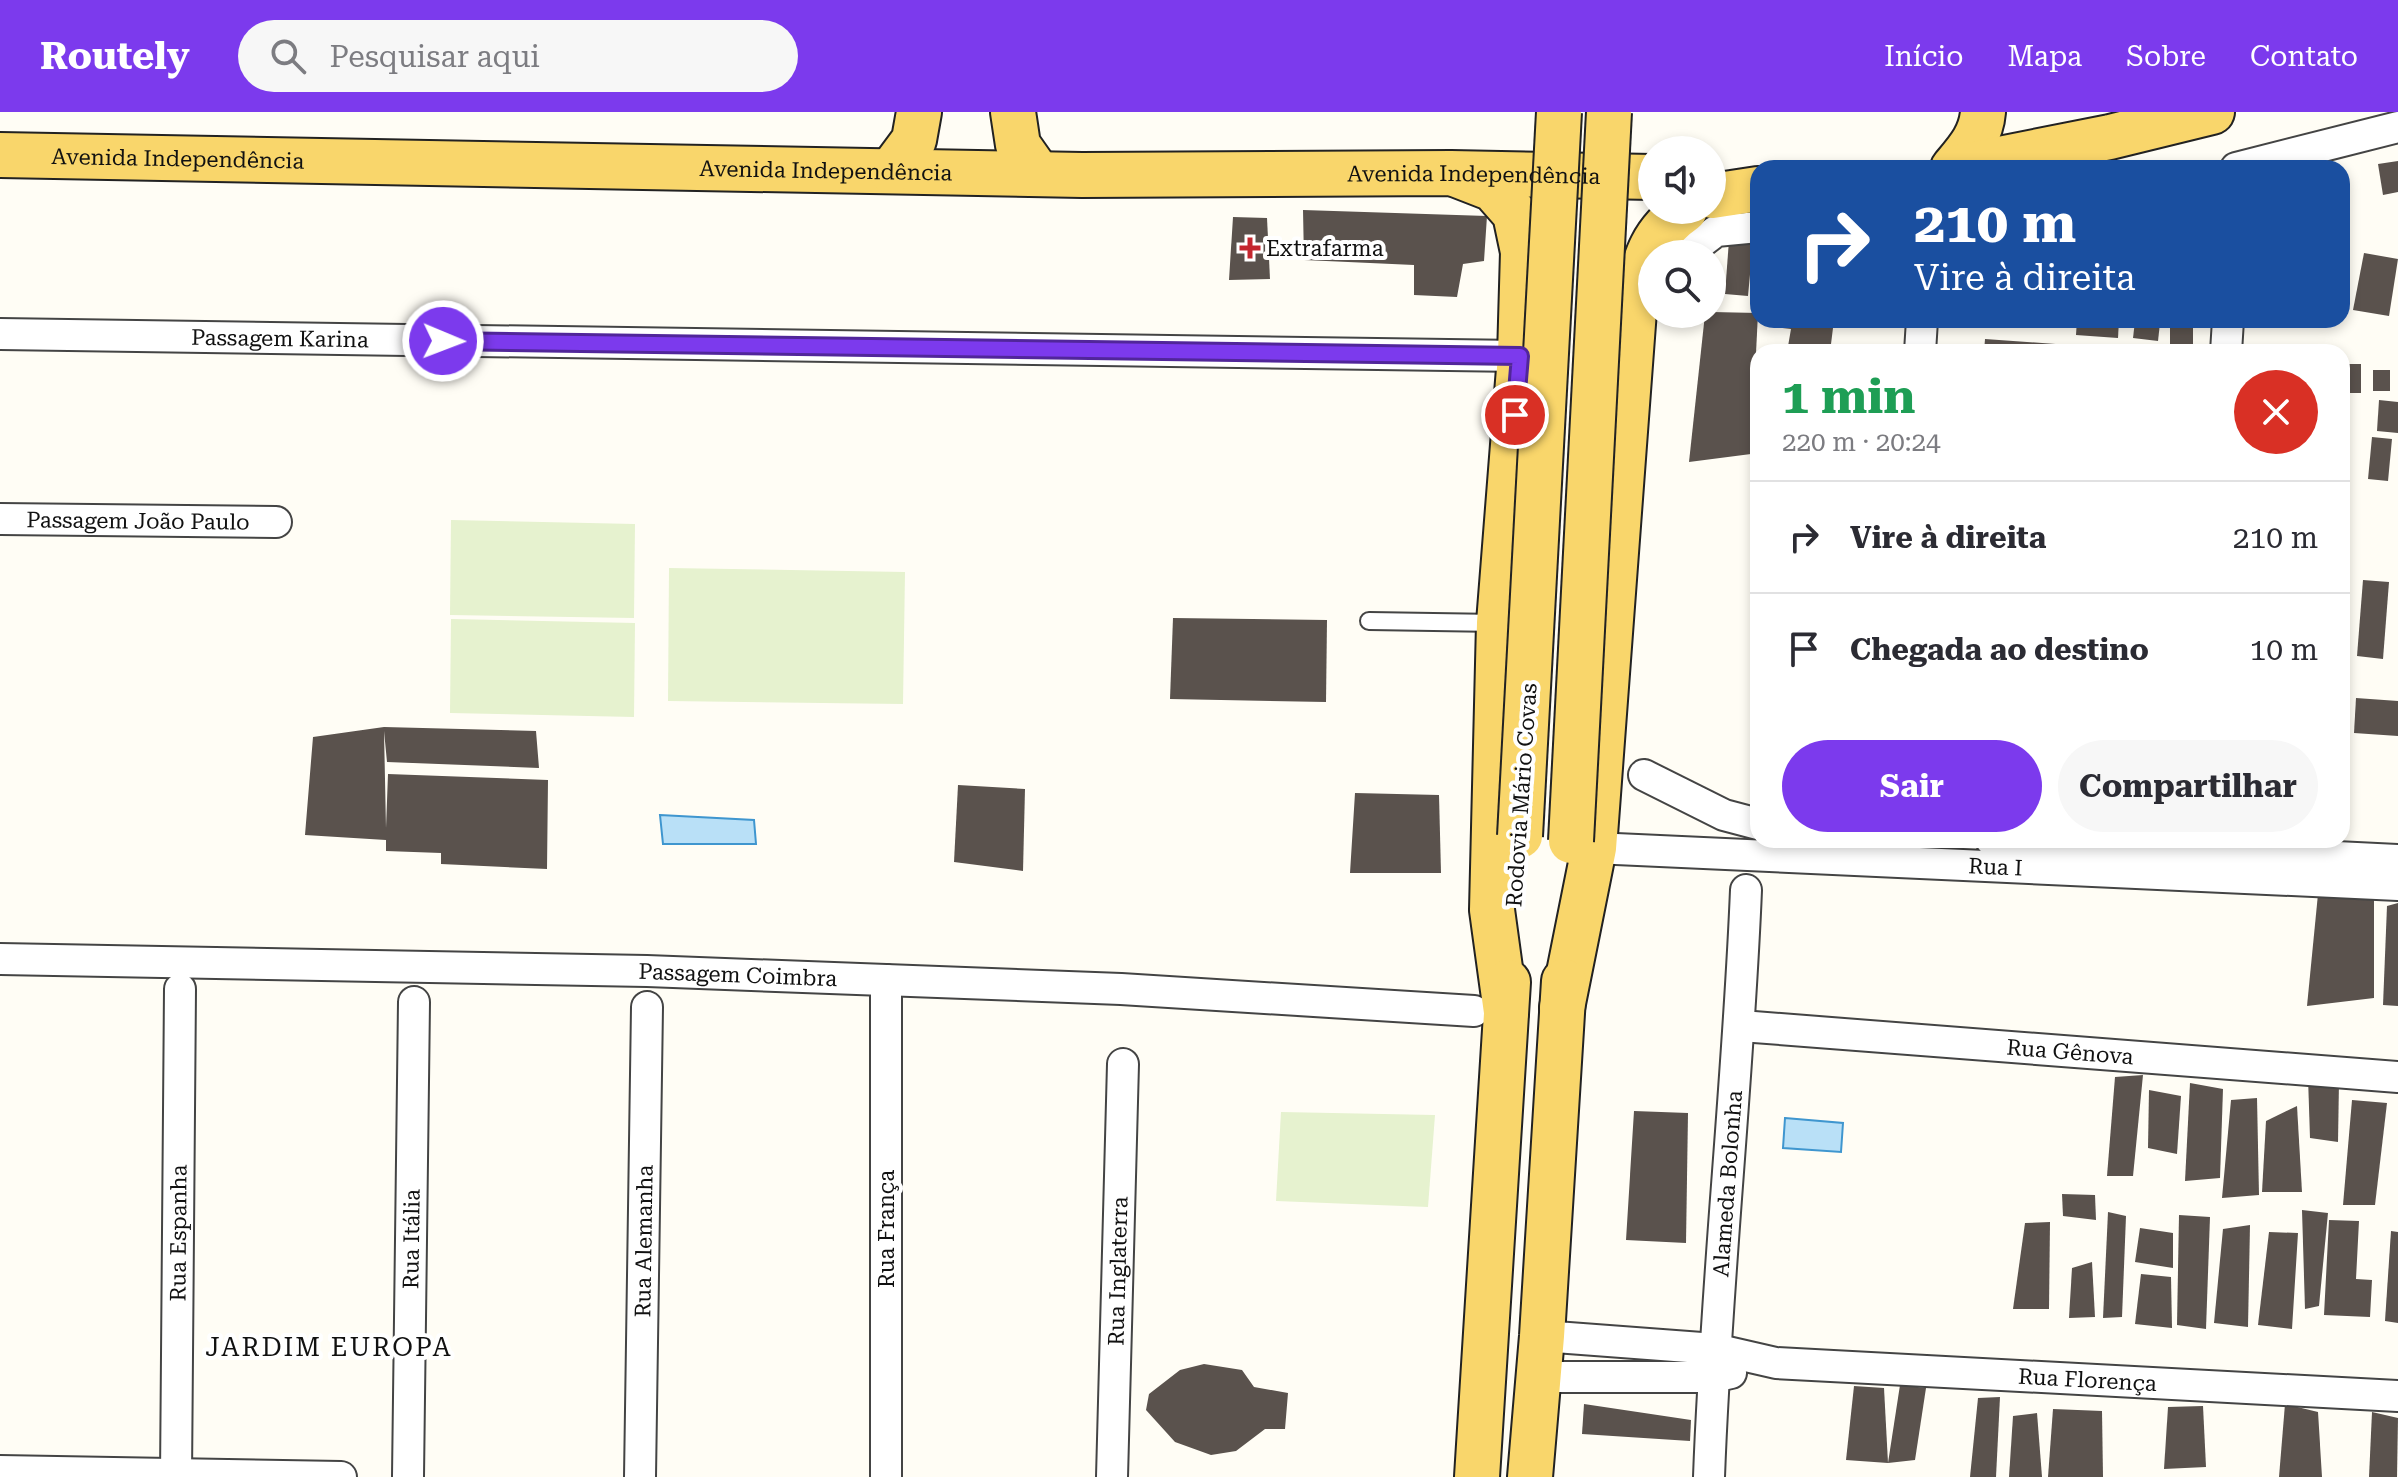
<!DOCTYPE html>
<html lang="pt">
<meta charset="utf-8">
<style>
:root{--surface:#fff;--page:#f7f7f7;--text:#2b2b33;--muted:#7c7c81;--line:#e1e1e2;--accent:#7c3aed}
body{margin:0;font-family:"Roboto Serif",serif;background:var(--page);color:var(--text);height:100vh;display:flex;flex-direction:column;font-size:30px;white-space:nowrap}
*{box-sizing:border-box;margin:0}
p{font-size:26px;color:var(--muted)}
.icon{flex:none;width:44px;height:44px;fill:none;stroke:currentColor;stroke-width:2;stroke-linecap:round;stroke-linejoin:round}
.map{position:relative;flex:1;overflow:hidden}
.side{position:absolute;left:1750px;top:232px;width:600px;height:504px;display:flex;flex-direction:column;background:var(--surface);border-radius:24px;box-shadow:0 4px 12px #0003}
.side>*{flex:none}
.hud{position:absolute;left:1750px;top:48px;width:600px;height:168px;border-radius:24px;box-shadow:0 4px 12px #0003;background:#1a4fa0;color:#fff;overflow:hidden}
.fabs{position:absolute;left:1638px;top:24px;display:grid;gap:16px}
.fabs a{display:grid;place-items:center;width:88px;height:88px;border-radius:50%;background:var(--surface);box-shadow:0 4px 12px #0003;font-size:40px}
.pin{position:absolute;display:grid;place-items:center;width:68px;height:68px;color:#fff;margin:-34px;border:4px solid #fff;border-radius:50%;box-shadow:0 2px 8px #0007}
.me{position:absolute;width:88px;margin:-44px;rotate:91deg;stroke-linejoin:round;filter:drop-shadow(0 0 6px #0008)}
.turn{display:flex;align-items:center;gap:28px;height:168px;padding:0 32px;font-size:36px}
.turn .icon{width:104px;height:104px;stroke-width:2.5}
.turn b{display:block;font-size:56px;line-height:68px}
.round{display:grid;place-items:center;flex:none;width:84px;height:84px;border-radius:42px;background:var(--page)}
.head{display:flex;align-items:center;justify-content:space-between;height:136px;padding:0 32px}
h1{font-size:48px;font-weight:700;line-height:60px;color:#1e9e55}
.primary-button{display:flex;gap:16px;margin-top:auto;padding:16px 32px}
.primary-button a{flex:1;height:92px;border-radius:48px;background:var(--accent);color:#fff;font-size:32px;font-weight:700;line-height:92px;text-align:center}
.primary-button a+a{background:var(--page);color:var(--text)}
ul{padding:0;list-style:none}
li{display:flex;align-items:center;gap:24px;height:112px;padding:0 32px;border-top:2px solid var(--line)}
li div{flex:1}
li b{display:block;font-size:30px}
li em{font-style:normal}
header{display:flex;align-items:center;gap:48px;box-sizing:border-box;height:112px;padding:0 40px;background:var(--accent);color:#fff}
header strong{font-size:38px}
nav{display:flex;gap:44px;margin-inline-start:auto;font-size:28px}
.search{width:560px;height:72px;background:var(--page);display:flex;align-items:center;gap:20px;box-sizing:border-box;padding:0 28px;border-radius:44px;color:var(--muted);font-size:30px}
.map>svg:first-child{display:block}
.pitch{fill:#e6f2cf}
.water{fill:#b9e0f7;stroke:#3f96cf;stroke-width:2}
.building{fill:#5a524d}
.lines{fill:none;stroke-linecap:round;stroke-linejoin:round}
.lane-casing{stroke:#444;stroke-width:20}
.street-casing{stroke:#444;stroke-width:34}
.primary-casing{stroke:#222;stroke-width:48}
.lane{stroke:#fff;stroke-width:16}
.street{stroke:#fff;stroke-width:30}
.primary{stroke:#f9d66b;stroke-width:44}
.primary-bridge-casing{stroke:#222;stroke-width:48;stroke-linecap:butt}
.primary-bridge{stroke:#f9d66b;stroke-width:44}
.route-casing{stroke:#51269a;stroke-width:20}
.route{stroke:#7c3aed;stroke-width:14}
.poi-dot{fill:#c4262e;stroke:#fff;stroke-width:3}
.labels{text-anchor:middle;stroke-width:8;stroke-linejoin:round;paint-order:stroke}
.street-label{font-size:22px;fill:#111;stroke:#fff}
.poi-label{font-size:22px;fill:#111;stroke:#fff;text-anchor:start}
.quarter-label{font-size:26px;letter-spacing:2px;fill:#111;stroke:#fff}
</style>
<header>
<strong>Routely</strong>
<div class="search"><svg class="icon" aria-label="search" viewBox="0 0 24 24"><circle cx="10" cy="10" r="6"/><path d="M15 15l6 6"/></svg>Pesquisar aqui</div>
<nav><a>Início</a><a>Mapa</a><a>Sobre</a><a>Contato</a></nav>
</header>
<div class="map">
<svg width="2398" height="1365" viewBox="0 0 2398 1365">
<rect width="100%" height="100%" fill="#fffdf5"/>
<g class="pitch">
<path d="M 451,408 L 635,412 L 634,506 L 450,503 Z"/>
<path d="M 669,456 L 905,460 L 903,592 L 668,589 Z"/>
<path d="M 451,507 L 635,511 L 634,605 L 450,601 Z"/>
<path d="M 1281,1000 L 1435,1003 L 1428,1095 L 1276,1089 Z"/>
</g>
<g class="water">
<path d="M 660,703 L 754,708 L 756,732 L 663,732 Z"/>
<path d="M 1785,1006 L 1843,1011 L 1841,1040 L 1783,1036 Z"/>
</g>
<g class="building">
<path d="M 2398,49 L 2398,80 L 2383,83 L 2378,52 Z"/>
<path d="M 1303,98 L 1487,104 L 1484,149 L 1463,152 L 1457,185 L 1414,183 L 1414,153 L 1304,148 Z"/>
<path d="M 1233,105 L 1267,106 L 1270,167 L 1229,168 Z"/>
<path d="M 1729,128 L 1753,130 L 1748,184 L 1725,182 Z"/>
<path d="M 2364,141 L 2398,147 L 2389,204 L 2353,198 Z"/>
<path d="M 1712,148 L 1717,149 L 1714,173 L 1712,173 Z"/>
<path d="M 1712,200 L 1758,201 L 1751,342 L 1689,350 L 1705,202 Z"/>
<path d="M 1776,208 L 1834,208 L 1830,240 L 1787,240 L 1791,217 L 1775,215 Z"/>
<path d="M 2077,208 L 2119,208 L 2118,226 L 2076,223 Z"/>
<path d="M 2135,209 L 2160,211 L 2158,229 L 2133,226 Z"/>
<path d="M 2170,212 L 2193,213 L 2193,240 L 2170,240 Z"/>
<path d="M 1985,227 L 2069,233 L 2069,240 L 1984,240 Z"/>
<rect x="2346" y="252" width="15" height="29"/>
<rect x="2373" y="258" width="17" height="21"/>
<path d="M 2379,288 L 2398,290 L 2398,321 L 2377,319 Z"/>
<path d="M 2372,325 L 2392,327 L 2388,369 L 2368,367 Z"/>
<path d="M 2363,468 L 2389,470 L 2383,547 L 2357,544 Z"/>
<path d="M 2342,474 L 2350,474 L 2349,530 L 2342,530 Z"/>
<path d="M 1173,506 L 1327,508 L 1326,590 L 1170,587 Z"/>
<path d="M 2356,586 L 2398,589 L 2398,624 L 2354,621 Z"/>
<path d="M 384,615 L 536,619 L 539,656 L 387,650 L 384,619 L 386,716 L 388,662 L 548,668 L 547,757 L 441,752 L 441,741 L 386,739 L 386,728 L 305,723 L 313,625 Z"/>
<path d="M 958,673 L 1025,677 L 1023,759 L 954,750 Z"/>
<path d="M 1355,681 L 1439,683 L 1441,761 L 1350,761 Z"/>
<path d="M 2374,775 L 2374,886 L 2307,894 L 2318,782 Z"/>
<path d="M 2398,791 L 2398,894 L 2383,893 L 2387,794 Z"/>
<path d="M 2143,963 L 2133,1064 L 2107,1064 L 2115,965 Z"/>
<path d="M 2308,965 L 2339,969 L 2338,1030 L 2310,1026 Z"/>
<path d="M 2190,971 L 2223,977 L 2220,1066 L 2185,1069 Z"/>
<path d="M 2149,978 L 2181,984 L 2177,1042 L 2148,1036 Z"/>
<path d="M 2257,986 L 2259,1083 L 2222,1086 L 2231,988 Z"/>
<path d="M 2352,988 L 2387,991 L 2375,1093 L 2343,1093 Z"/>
<path d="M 2297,994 L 2302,1080 L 2262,1080 L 2266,1009 Z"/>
<path d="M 1634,999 L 1688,1001 L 1686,1131 L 1626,1128 Z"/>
<path d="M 2062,1082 L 2095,1083 L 2096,1108 L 2063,1104 Z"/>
<path d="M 2302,1098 L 2328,1101 L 2319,1194 L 2305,1197 Z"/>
<path d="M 2108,1100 L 2126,1104 L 2122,1205 L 2103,1206 Z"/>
<path d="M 2179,1103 L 2210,1105 L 2206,1217 L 2177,1213 Z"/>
<path d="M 2329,1108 L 2359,1109 L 2356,1167 L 2372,1168 L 2370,1205 L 2324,1203 Z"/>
<path d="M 2050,1110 L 2049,1197 L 2013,1197 L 2025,1111 Z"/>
<path d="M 2250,1113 L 2248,1215 L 2214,1211 L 2223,1117 Z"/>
<path d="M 2140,1116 L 2173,1121 L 2173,1156 L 2135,1150 Z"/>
<path d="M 2391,1119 L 2398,1120 L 2398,1211 L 2385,1209 Z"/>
<path d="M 2269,1120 L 2298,1121 L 2292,1217 L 2258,1213 Z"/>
<path d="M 2092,1150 L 2095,1205 L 2069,1206 L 2072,1156 Z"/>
<path d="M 2141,1162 L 2171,1165 L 2172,1216 L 2135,1212 Z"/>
<path d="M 1204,1252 L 1242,1258 L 1254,1275 L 1288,1281 L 1285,1317 L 1265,1317 L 1236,1339 L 1211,1343 L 1175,1330 L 1146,1298 L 1149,1282 L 1180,1258 Z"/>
<path d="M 1900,1273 L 1926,1276 L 1915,1348 L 1888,1351 Z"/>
<path d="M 1854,1274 L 1884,1276 L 1888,1351 L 1846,1348 Z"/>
<path d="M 2000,1285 L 1996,1365 L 1970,1365 L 1978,1286 Z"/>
<path d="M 1584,1292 L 1691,1308 L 1690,1329 L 1582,1322 Z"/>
<path d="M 2285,1292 L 2318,1300 L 2322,1365 L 2279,1365 Z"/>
<path d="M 2203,1294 L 2206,1355 L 2164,1357 L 2168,1295 Z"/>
<path d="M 2053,1297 L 2102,1299 L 2103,1365 L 2048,1365 Z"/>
<path d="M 2372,1300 L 2398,1306 L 2397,1365 L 2369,1365 Z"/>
<path d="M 2037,1301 L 2042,1365 L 2009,1365 L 2013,1304 Z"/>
</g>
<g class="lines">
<g class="lane-casing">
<path id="lane" d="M 1369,509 L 1498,511"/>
</g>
<g class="street-casing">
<g id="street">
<path d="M 2236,56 L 2398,15"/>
<path d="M 1690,139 L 1716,119 L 1758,115"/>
<path id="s1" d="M 0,222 L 1520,244"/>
<path d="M 1920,240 L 1922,208"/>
<path d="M 2226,240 L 2228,208"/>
<path id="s2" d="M 0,407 L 276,410"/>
<path d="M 1644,663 L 1724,703 L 1758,712"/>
<path d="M 1991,728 L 2398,748"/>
<path id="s3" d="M 1594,736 L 2398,773"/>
<path id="s4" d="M 0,847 L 647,859 L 1121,877 L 1474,899"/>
<path id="s5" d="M 1741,914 L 2398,965"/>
<path id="s6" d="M 1542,1224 L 1715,1237 L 1776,1251 L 2398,1284"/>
<path d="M 1538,1265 L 1713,1265 L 1731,1261"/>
<path d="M 0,1359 L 341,1365"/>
<path id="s7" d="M 176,1365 L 180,877"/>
<path id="s8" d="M 408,1365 L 414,890"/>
<path id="s9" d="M 640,1365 L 647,895"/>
<path d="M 886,1365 L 886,868"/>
<path id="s10" d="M 1112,1365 L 1123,952"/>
<path id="s11" d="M 1709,1365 C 1716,1169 1738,974 1746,778"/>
</g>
</g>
<g class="primary-casing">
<g id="primary">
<path d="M 1013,0 L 1018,33 L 1037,60"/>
<path id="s12" d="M 0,43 L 1082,63 L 1451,61 L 1652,65"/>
<path d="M 1953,56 C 1968,38 1981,24 1983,0"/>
<path d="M 1954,56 L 2110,25 L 2212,0"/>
<path d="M 891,59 L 914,28 L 919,0"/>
<path d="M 1457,63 L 1493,77 L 1515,102 L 1523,140 L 1520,244 L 1499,511 L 1492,798 L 1506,900"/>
<path d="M 1712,84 L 1758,77"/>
<path d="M 1562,896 L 1594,736 L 1635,185 C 1645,148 1651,121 1685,98"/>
<path d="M 1477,1365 L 1508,870"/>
<path d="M 1530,1365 L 1542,1224 L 1564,869"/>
</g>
</g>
<use href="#lane" class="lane"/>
<use href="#street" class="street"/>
<use href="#primary" class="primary"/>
<g class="primary-bridge-casing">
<g id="primary-bridge">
<path d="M 1520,724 L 1559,0"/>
<path d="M 1571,729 L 1609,0"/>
</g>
</g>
<use href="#primary-bridge" class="primary-bridge"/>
</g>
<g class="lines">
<g class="route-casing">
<path id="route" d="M 443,229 L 1520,244 L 1515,303"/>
</g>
<use href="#route" class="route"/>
</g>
<path class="poi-dot" d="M1246 124h8v8h8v8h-8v8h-8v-8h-8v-8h8z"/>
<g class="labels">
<g class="street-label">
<text dy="8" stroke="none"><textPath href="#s12" startOffset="178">Avenida Independência</textPath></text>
<text dy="8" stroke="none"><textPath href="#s12" startOffset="826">Avenida Independência</textPath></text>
<text dy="8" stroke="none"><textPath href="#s12" startOffset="1474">Avenida Independência</textPath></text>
<text dy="8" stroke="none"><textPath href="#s1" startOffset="280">Passagem Karina</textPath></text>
<text dy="8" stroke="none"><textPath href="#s2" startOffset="138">Passagem João Paulo</textPath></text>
<text transform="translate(1521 683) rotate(-86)" y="8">Rodovia Mário Covas</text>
<text dy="8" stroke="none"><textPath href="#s3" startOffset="402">Rua I</textPath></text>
<text dy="8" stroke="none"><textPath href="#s4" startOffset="738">Passagem Coimbra</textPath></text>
<text dy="8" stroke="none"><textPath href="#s5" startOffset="330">Rua Gênova</textPath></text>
<text dy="8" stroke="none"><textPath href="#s11" startOffset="294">Alameda Bolonha</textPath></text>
<text transform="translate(886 1117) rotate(-90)" y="8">Rua França</text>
<text dy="8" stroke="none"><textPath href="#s7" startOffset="244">Rua Espanha</textPath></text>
<text dy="8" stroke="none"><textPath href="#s8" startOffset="238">Rua Itália</textPath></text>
<text dy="8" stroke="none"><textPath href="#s9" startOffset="236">Rua Alemanha</textPath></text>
<text dy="8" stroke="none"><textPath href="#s10" startOffset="206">Rua Inglaterra</textPath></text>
<text dy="8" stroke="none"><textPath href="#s6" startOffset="548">Rua Florença</textPath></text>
</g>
<g class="poi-label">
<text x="1266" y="144">Extrafarma</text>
</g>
<g class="quarter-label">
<text x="329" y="1244">JARDIM EUROPA</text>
</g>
</g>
</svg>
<div class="fabs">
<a><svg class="icon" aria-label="sound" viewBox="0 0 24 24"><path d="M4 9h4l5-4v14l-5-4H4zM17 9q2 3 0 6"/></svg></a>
<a><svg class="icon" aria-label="search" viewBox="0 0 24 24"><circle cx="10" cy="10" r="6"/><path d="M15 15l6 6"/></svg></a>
</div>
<div class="pin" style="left:1515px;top:303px;background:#d93025"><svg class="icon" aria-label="arrive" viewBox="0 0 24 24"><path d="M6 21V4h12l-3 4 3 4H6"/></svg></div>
<svg class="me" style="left:443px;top:229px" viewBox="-20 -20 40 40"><circle r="17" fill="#7c3aed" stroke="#fff" stroke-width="3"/><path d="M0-11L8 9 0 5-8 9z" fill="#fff"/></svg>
<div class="hud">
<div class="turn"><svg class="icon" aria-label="right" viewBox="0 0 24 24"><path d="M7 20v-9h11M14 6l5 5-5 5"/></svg><div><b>210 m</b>Vire à direita</div></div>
</div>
<section class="side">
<div class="head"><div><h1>1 min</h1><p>220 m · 20:24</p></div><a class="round" style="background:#d93025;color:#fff"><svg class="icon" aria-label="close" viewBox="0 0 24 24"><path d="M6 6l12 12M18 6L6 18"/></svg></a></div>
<ul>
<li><svg class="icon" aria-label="right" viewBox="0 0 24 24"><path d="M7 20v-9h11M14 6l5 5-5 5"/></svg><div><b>Vire à direita</b></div><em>210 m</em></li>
<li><svg class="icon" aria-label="arrive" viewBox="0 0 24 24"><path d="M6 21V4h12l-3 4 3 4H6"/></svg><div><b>Chegada ao destino</b></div><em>10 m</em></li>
</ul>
<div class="primary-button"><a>Sair</a><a>Compartilhar</a></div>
</section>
</div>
